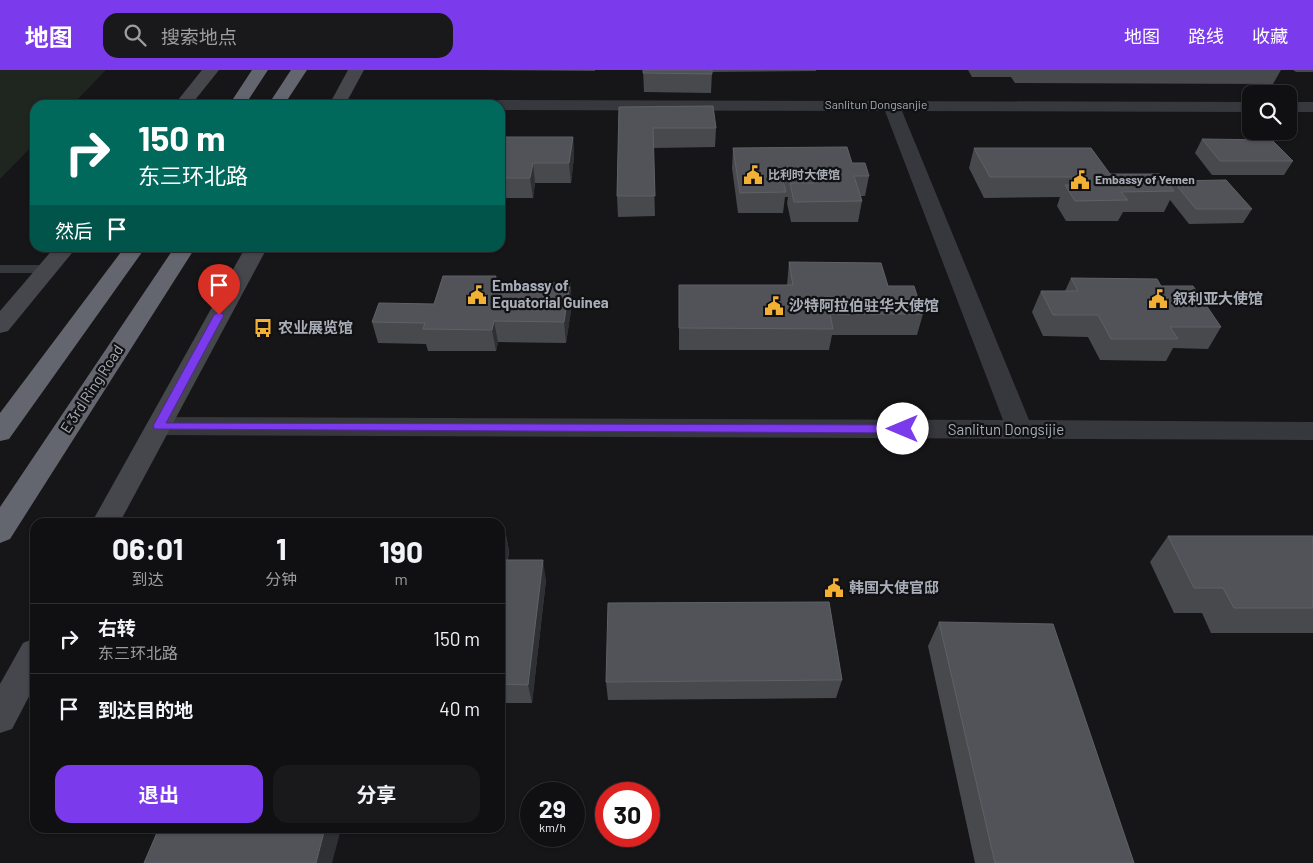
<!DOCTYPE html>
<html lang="zh">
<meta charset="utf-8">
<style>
:root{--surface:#101012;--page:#19191b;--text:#f1f3f6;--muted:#9c9d9f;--line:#303032;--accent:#7c3aed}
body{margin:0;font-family:Barlow,"Noto Sans SC",sans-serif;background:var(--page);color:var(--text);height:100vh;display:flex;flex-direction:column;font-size:19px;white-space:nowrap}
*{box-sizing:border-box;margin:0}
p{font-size:16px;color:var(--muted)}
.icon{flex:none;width:28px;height:28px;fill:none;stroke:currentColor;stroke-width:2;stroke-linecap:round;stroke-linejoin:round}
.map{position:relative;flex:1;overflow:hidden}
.details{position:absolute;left:30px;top:448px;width:475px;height:315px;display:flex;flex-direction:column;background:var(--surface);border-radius:15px;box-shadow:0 1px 4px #0004,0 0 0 1px var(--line)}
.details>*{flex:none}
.guide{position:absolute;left:30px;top:30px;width:475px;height:152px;border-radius:15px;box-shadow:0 1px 4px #0004,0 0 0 1px var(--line);background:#00695c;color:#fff;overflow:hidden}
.tools{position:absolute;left:1242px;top:15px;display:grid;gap:10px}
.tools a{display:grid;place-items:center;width:55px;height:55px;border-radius:10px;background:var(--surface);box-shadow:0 1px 4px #0004,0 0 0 1px var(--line);font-size:25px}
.speed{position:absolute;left:520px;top:712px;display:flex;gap:10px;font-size:25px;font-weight:700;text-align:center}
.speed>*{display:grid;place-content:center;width:65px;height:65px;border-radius:50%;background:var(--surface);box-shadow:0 1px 4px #0004,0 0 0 1px var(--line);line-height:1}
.speed small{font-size:12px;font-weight:400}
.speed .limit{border:8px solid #d22;background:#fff;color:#111}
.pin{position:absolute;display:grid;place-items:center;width:42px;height:42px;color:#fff;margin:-51px -21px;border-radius:50% 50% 50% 0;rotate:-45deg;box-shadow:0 0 5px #0007}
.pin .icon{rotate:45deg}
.me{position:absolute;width:55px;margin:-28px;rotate:270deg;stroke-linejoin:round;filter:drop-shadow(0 0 4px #0008)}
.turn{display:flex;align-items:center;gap:18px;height:105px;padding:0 25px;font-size:22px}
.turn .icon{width:65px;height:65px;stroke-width:2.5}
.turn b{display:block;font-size:35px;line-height:42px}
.then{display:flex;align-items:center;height:48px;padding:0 25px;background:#0003;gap:10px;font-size:19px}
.eta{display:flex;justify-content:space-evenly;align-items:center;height:85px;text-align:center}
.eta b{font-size:30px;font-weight:700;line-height:35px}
.primary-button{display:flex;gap:10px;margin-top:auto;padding:10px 25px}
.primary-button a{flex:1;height:58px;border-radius:15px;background:var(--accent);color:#fff;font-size:20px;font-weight:700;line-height:58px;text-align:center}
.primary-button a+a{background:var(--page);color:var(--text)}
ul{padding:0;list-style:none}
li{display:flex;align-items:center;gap:15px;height:70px;padding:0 25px;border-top:1px solid var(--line)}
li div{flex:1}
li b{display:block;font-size:19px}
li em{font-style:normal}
header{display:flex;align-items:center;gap:30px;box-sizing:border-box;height:70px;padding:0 25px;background:var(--accent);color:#fff}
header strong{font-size:24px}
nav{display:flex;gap:28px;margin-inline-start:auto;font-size:18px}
.search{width:350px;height:45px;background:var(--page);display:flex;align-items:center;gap:12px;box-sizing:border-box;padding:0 18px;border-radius:15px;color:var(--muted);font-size:19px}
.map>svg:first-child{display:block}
.green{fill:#1e261f}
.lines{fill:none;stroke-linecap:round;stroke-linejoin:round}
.lane{fill:#37383d;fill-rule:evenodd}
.street{fill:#37383d;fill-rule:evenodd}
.secondary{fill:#45474d;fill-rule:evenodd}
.highway{fill:#63666e;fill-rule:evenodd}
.wall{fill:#47494d}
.shaded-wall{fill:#2f3033}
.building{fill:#525359;stroke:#5f6168}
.route{fill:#7c3aed;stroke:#51269a}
.labels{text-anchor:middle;stroke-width:4.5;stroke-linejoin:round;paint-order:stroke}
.far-street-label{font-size:12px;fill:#a8adb8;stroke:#111113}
.far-poi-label{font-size:12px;font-weight:bold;fill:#a8adb8;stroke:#111113;text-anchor:start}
.poi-label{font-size:15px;font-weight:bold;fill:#a8adb8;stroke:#111113;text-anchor:start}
.street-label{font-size:15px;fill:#a8adb8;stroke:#111113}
</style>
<header>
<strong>地图</strong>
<div class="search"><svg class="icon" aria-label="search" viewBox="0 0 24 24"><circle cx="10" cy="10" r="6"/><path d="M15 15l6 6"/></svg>搜索地点</div>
<nav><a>地图</a><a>路线</a><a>收藏</a></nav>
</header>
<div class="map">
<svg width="1313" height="793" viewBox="0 0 1313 793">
<rect width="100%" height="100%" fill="#161618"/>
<path class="green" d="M 0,0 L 106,0 L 72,35 L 35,35 L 35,73 L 0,109 Z"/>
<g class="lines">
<path class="lane" d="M 0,195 L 47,195 L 53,199 L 47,203 L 0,203 Z"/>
<g class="street">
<path d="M 500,30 L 1251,32 L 1251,42 L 902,41 L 1029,350 L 1313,352 L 1313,370 L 159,365 L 150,363 L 146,356 L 150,349 L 159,347 L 1003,350 L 885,41 L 500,40 L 500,35 L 492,35 L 494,31 Z"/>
<rect x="1289" y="32" width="24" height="10"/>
</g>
<g class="secondary">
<path d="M 202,0 L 219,0 L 191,35 L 174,35 Z"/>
<path d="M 348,0 L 364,0 L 345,35 L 329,35 Z"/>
<path d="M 54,178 L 76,178 L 8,261 L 0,263 L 0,241 Z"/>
<path d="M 245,178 L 267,178 L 120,452 L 92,452 Z"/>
<path d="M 35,568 L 35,615 L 12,659 L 0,663 L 0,614 L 23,573 Z"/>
</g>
<g class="highway">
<path d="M 252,0 L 268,0 L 245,35 L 229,35 Z"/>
<path d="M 291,0 L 307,0 L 284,35 L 268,35 Z"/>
<path d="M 124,178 L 145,178 L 9,369 L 0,371 L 0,343 Z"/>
<path d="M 174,178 L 195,178 L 10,469 L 0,473 L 0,437 Z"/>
</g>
</g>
<g class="wall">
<path d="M 474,0 L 595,0 L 595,1 Z"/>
<path d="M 643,0 L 816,0 L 816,1 L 712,2 L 711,23 L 644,22 Z"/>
<path d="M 968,0 L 1281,0 L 1273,14 L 1015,13 L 1011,7 L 972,7 Z"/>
<path d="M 1293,0 L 1313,0 L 1313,2 L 1296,2 Z"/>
<path d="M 619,37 L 716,58 L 715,77 L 653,78 L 655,146 L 618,147 L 617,126 Z"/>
<path d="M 500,67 L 573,67 L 574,87 L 571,113 L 535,113 L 533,128 L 500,128 Z"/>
<path d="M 1202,69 L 1293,91 L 1284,105 L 1212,105 L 1195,83 Z"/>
<path d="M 733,78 L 869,106 L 865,126 L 861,126 L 862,131 L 858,152 L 791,152 L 787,133 L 788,127 L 785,127 L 783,143 L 738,143 L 732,98 Z"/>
<path d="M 974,78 L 1110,104 L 1170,116 L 1173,111 L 1252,139 L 1243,153 L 1189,154 L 1170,130 L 1164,142 L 1123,142 L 1118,151 L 1066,151 L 1057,136 L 1060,127 L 984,128 L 969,98 Z"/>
<path d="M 789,192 L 888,216 L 923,244 L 917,265 L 832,265 L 829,280 L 679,280 L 679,215 L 787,215 Z"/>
<path d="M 496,206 L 497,212 L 570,213 L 572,234 L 566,273 L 498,272 L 496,281 L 428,281 L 426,274 L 378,273 L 372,252 L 434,234 Z"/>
<path d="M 1071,208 L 1161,216 L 1221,257 L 1208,279 L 1173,278 L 1166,291 L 1100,290 L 1088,267 L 1043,266 L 1032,242 L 1041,221 L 1065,221 Z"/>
<path d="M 500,460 L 505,460 L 509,481 L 508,490 L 546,510 L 532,633 L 500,633 Z"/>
<path d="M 1168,466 L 1313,466 L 1313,563 L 1211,563 L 1202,543 L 1174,543 L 1150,492 Z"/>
<path d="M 939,552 L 1134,793 L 975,793 L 928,576 Z"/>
<path d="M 842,610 L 836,628 L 608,630 L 606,612 Z"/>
</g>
<g class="shaded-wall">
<path d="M 573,67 L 574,87 L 571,113 L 569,93 Z"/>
<path d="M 533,93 L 535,113 L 533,128 L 530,108 Z"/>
<path d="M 570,213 L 572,234 L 566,273 L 564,252 Z"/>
<path d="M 494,251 L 498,272 L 496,281 L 492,260 Z"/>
<path d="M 505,460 L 509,481 L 504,510 L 500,488 Z"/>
<path d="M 543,490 L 546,510 L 532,633 L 528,615 Z"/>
<path d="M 325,758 L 340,758 L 341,759 L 332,793 L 316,793 Z"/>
</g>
<g class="building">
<path d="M 643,0 L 712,0 L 712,4 L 643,3 Z"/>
<path d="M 713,36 L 716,58 L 653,58 L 655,126 L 617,126 L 619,37 Z"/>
<path d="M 500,67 L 573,67 L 569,93 L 533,93 L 530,108 L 500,108 Z"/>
<path d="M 1202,69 L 1272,70 L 1293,91 L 1220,91 Z"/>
<path d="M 847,77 L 852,93 L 865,93 L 869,106 L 854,106 L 862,131 L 794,132 L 790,113 L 814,113 L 813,107 L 782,107 L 786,122 L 740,123 L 733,78 Z"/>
<path d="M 974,78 L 1091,78 L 1110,104 L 1160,104 L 1174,121 L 1121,122 L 1128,130 L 1075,131 L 1065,115 L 1086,115 L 1081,107 L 990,107 Z"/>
<path d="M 1226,110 L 1252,139 L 1196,139 L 1173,111 Z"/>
<path d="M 789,192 L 881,193 L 888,216 L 914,216 L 923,244 L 830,244 L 833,259 L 679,258 L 679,215 L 793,215 Z"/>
<path d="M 443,206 L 496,206 L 495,212 L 570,213 L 564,252 L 494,251 L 492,260 L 423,259 L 425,253 L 372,252 L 379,233 L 434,234 Z"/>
<path d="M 1071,208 L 1157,209 L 1161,216 L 1193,216 L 1221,257 L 1170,257 L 1178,269 L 1111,269 L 1098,245 L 1053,245 L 1041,221 L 1078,221 Z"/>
<path d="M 500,460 L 505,460 L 500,488 Z"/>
<path d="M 1168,466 L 1313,466 L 1313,538 L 1234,538 L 1223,518 L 1194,518 Z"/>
<path d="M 500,490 L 543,490 L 528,615 L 500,614 Z"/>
<path d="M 829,532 L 842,610 L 606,612 L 608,533 Z"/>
<path d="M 939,552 L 1053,554 L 1134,793 L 995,793 Z"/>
<path d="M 159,758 L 325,758 L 316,793 L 144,793 Z"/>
</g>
<path class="route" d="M 219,242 L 224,245 L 166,353 L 903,355 L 908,359 L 903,363 L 155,359 L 153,356 L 214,245 Z"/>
<defs>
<g id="civic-bare" transform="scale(1.5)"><path d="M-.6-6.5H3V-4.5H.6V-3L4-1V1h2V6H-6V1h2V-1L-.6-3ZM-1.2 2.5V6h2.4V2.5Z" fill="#f2b134" stroke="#111113" stroke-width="2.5" paint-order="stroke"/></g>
<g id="bus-bare" transform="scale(1.5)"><path d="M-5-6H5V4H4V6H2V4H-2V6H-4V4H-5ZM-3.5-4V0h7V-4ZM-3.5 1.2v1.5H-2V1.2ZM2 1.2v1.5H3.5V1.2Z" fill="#f2b134" stroke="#111113" stroke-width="2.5" paint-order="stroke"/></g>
</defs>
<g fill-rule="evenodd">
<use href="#civic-bare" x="753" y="105"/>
<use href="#civic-bare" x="1080" y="110"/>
<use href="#civic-bare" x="477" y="225"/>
<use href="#civic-bare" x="1158" y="229"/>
<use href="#civic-bare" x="774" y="236"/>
<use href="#bus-bare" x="263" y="258"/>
<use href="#civic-bare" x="834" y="518"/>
</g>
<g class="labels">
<g class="far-street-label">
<text x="876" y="39">Sanlitun Dongsanjie</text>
</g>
<g class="far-poi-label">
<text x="768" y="109">比利时大使馆</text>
<text x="1095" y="114">Embassy of Yemen</text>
</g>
<g class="poi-label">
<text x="492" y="221">Embassy of<tspan x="492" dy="17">Equatorial Guinea</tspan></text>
<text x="1173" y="234">叙利亚大使馆</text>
<text x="789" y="241">沙特阿拉伯驻华大使馆</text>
<text x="278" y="263">农业展览馆</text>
<text x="849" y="523">韩国大使官邸</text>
</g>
<g class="street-label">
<text transform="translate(92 319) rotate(-57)" y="5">E 3rd Ring Road</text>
<text x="1006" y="365">Sanlitun Dongsijie</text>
</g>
</g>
</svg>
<div class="tools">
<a><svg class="icon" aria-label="search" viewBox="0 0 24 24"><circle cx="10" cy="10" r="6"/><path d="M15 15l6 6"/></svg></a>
</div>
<div class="speed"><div>29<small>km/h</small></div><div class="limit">30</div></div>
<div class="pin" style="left:219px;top:245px;background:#d93025"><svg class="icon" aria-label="arrive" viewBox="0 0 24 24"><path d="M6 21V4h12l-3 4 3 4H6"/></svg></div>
<svg class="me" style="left:903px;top:359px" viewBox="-20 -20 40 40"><circle r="19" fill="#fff"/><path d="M0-13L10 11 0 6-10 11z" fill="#7c3aed"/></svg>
<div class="guide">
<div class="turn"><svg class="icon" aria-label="right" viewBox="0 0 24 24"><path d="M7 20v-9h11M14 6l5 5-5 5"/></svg><div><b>150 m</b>东三环北路</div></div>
<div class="then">然后<svg class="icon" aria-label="arrive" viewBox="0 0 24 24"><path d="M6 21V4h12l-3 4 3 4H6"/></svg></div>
</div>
<section class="details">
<div class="eta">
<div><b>06:01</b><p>到达</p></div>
<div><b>1</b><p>分钟</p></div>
<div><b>190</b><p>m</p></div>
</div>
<ul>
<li><svg class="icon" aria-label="right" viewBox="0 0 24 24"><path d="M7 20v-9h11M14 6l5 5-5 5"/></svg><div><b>右转</b><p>东三环北路</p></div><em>150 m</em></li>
<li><svg class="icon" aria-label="arrive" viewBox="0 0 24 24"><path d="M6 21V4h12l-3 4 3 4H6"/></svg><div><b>到达目的地</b></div><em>40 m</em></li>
</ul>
<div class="primary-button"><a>退出</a><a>分享</a></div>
</section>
</div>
